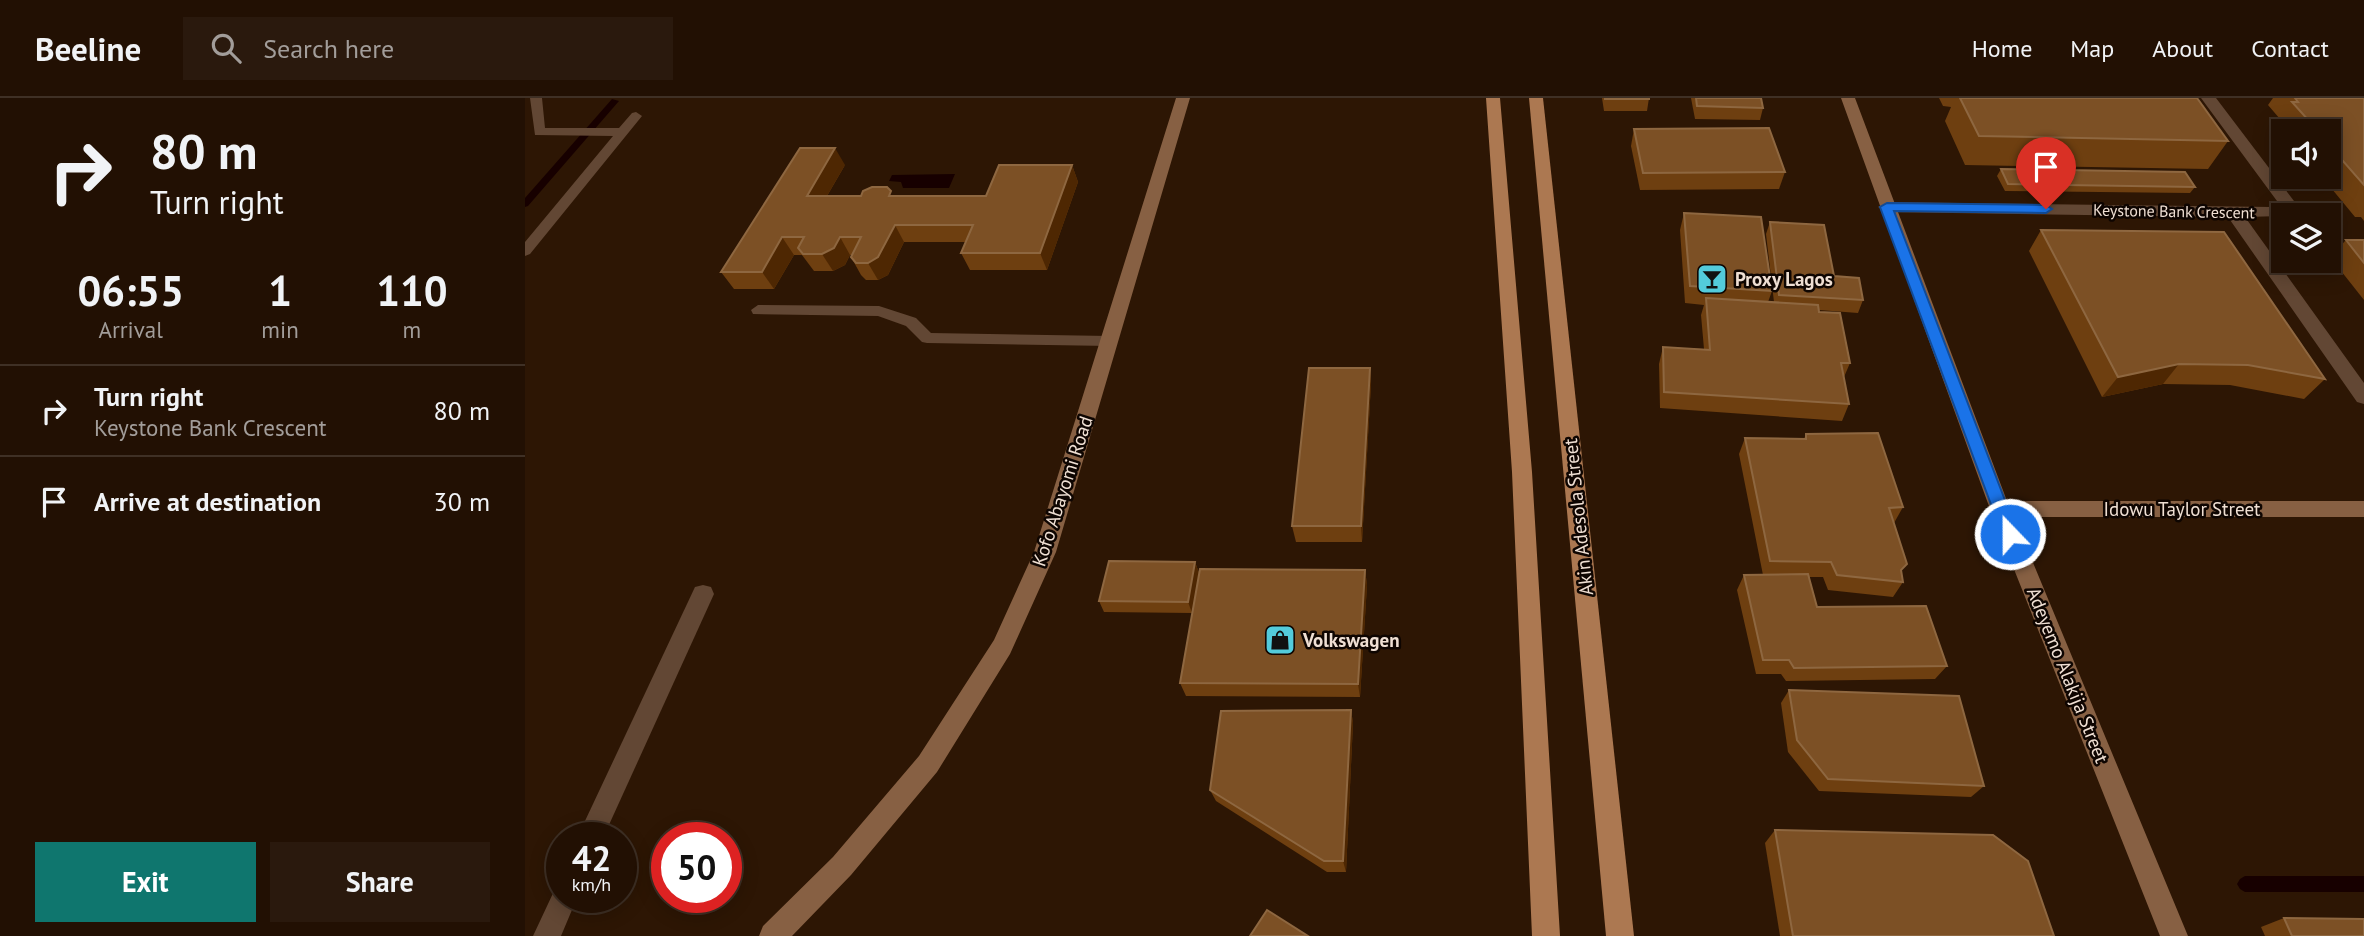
<!DOCTYPE html>
<style>
:root{--surface:#221003;--page:#2a190d;--text:#f1f3f6;--muted:#a29d9a;--line:#3f3025;--accent:#0f766e}
body{margin:0;font-family:"PT Sans",sans-serif;background:var(--page);color:var(--text);height:100vh;display:flex;flex-direction:column;font-size:26px;white-space:nowrap}
*{box-sizing:border-box;margin:0}
p{font-size:23px;color:var(--muted)}
.icon{flex:none;width:38px;height:38px;fill:none;stroke:currentColor;stroke-width:2;stroke-linecap:round;stroke-linejoin:round}
.map{position:relative;flex:1;overflow:hidden}
.side{display:flex;flex-direction:column;background:var(--surface);width:525px}
.side>*{flex:none}
.guide{background:#221003;color:var(--text);overflow:hidden}
.buttons{position:absolute;left:1746px;top:21px;display:grid;gap:14px}
.buttons a{display:grid;place-items:center;width:70px;height:70px;border-radius:0px;background:var(--surface);box-shadow:0 4px 18px #0003,0 0 0 2px var(--line);font-size:35px}
.speed{position:absolute;left:21px;top:724px;display:flex;gap:14px;font-size:35px;font-weight:700;text-align:center}
.speed>*{display:grid;place-content:center;width:91px;height:91px;border-radius:50%;background:var(--surface);box-shadow:0 4px 18px #0003,0 0 0 2px var(--line);line-height:1}
.speed small{font-size:18px;font-weight:400}
.speed .limit{border:10px solid #d22;background:#fff;color:#111}
.pin{position:absolute;display:grid;place-items:center;width:60px;height:60px;color:#fff;margin:-72px -30px;border-radius:50% 50% 50% 0;rotate:-45deg;box-shadow:0 0 7px #0007}
.pin .icon{rotate:45deg}
.me{position:absolute;width:77px;margin:-38px;rotate:338deg;stroke-linejoin:round;filter:drop-shadow(0 0 5px #0008)}
.turn{display:flex;align-items:center;gap:24px;height:147px;padding:0 35px;font-size:32px}
.turn .icon{width:91px;height:91px;stroke-width:2.5}
.turn b{display:block;font-size:49px;line-height:60px}
.eta{display:flex;justify-content:space-evenly;align-items:center;height:119px;text-align:center}
.eta b{font-size:42px;font-weight:600;line-height:49px}
.action{display:flex;gap:14px;margin-top:auto;padding:14px 35px}
.action a{flex:1;height:80px;border-radius:0px;background:var(--accent);color:#fff;font-size:28px;font-weight:600;line-height:80px;text-align:center}
.action a+a{background:var(--page);color:var(--text)}
ul{padding:0;list-style:none}
li{display:flex;align-items:center;gap:21px;height:91px;padding:0 35px;border-top:2px solid var(--line)}
li div{flex:1}
li b{display:block;font-size:26px}
li em{font-style:normal}
header{display:flex;align-items:center;gap:42px;box-sizing:border-box;height:98px;padding:0 35px;background:var(--surface);border-bottom:2px solid var(--line)}
header strong{font-size:33px}
nav{display:flex;gap:38px;margin-inline-start:auto;font-size:24px}
.search{width:490px;height:63px;background:var(--page);display:flex;align-items:center;gap:18px;box-sizing:border-box;padding:0 24px;border-radius:0px;color:var(--muted);font-size:26px}
main{display:flex;flex:1;min-height:0}
.map>svg:first-child{display:block}
.water{fill:#170000}
.lines{fill:none;stroke-linecap:round;stroke-linejoin:round}
.stream{fill:#170000;fill-rule:evenodd}
.lane{fill:#624734;fill-rule:evenodd}
.street{fill:#624734;fill-rule:evenodd}
.secondary{fill:#876043;fill-rule:evenodd}
.primary{fill:#ac7851;fill-rule:evenodd}
.wall{fill:#6e3f10}
.shaded-wall{fill:#4e2702}
.building{fill:#7c5025;stroke:#8e6740;stroke-width:2}
.route{fill:#1a73e8;stroke:#114b97;stroke-width:2}
.labels{text-anchor:middle;stroke-width:5;stroke-linejoin:round;paint-order:stroke}
.far-street-label{font-size:16px;fill:#efdfd3;stroke:#0e0501}
.poi-label{font-size:19px;font-weight:bold;fill:#efdfd3;stroke:#0e0501;text-anchor:start}
.street-label{font-size:19px;fill:#efdfd3;stroke:#0e0501}
</style>
<header>
<strong>Beeline</strong>
<div class="search"><svg class="icon" aria-label="search" viewBox="0 0 24 24"><circle cx="10" cy="10" r="6"/><path d="M15 15l6 6"/></svg>Search here</div>
<nav><a>Home</a><a>Map</a><a>About</a><a>Contact</a></nav>
</header>
<main>
<section class="side">
<div class="guide">
<div class="turn"><svg class="icon" aria-label="right" viewBox="0 0 24 24"><path d="M7 20v-9h11M14 6l5 5-5 5"/></svg><div><b>80 m</b>Turn right</div></div>
</div>
<div class="eta">
<div><b>06:55</b><p>Arrival</p></div>
<div><b>1</b><p>min</p></div>
<div><b>110</b><p>m</p></div>
</div>
<ul>
<li><svg class="icon" aria-label="right" viewBox="0 0 24 24"><path d="M7 20v-9h11M14 6l5 5-5 5"/></svg><div><b>Turn right</b><p>Keystone Bank Crescent</p></div><em>80 m</em></li>
<li><svg class="icon" aria-label="arrive" viewBox="0 0 24 24"><path d="M6 21V4h12l-3 4 3 4H6"/></svg><div><b>Arrive at destination</b></div><em>30 m</em></li>
</ul>
<div class="action"><a>Exit</a><a>Share</a></div>
</section>
<div class="map">
<svg width="1839" height="838" viewBox="0 0 1839 838">
<rect width="100%" height="100%" fill="#2d1604"/>
<path class="water" d="M 430,76 L 424,90 L 378,90 L 376,84 L 364,83 L 367,77 Z"/>
<g class="lines">
<g class="stream">
<path d="M 87,1 L 94,3 L 3,108 L 0,109 L 0,100 Z"/>
<path d="M 1720,778 L 1839,778 L 1839,794 L 1720,794 L 1715,791 L 1712,786 L 1715,781 Z"/>
</g>
<g class="lane">
<path d="M 5,0 L 17,0 L 20,30 L 94,30 L 107,15 L 111,14 L 117,18 L 5,156 L 0,158 L 0,144 L 88,38 L 10,37 Z"/>
<path d="M 233,207 L 354,208 L 391,220 L 406,235 L 585,238 L 593,243 L 585,248 L 402,245 L 397,244 L 381,228 L 353,218 L 228,216 L 226,212 Z"/>
</g>
<g class="street">
<path d="M 1676,0 L 1691,0 L 1769,103 L 1757,118 L 1720,119 L 1839,285 L 1839,306 L 1832,304 L 1703,119 L 1361,114 L 1353,109 L 1361,104 L 1747,109 L 1752,103 Z"/>
<path d="M 178,487 L 186,489 L 189,496 L 78,740 L 52,740 L 170,489 Z"/>
<path d="M 37,788 L 37,800 L 52,800 L 36,838 L 8,838 L 30,791 Z"/>
</g>
<g class="secondary">
<path d="M 651,0 L 665,0 L 531,454 L 485,556 L 412,674 L 326,777 L 267,838 L 234,838 L 238,828 L 308,759 L 394,658 L 469,542 L 509,454 Z"/>
<path d="M 1316,0 L 1330,0 L 1482,403 L 1839,403 L 1839,419 L 1489,419 L 1663,838 L 1635,838 L 1465,411 Z"/>
</g>
<g class="primary">
<path d="M 961,0 L 975,0 L 1007,374 L 1035,838 L 1007,838 L 987,374 Z"/>
<path d="M 1004,0 L 1018,0 L 1109,838 L 1081,838 Z"/>
</g>
</g>
<g class="wall">
<path d="M 1077,0 L 1124,0 L 1122,13 L 1079,13 Z"/>
<path d="M 1166,0 L 1236,0 L 1238,10 L 1235,22 L 1170,21 Z"/>
<path d="M 1414,0 L 1672,0 L 1703,43 L 1683,71 L 1440,67 L 1420,23 L 1426,9 L 1418,8 Z"/>
<path d="M 1748,0 L 1839,0 L 1839,123 L 1836,119 L 1830,119 L 1797,79 L 1804,79 L 1804,33 L 1759,33 L 1752,25 L 1755,21 L 1743,7 Z"/>
<path d="M 1109,31 L 1260,74 L 1254,91 L 1115,92 L 1106,48 Z"/>
<path d="M 320,67 L 302,98 L 461,98 L 547,67 L 553,84 L 522,172 L 445,172 L 436,155 L 441,144 L 379,144 L 363,177 L 353,182 L 341,182 L 336,177 L 326,159 L 327,157 L 325,157 L 320,167 L 308,173 L 289,173 L 277,157 L 269,157 L 249,191 L 209,191 L 196,174 Z"/>
<path d="M 1476,71 L 1670,89 L 1665,95 L 1480,93 L 1472,78 Z"/>
<path d="M 1159,115 L 1247,193 L 1243,204 L 1249,204 L 1241,136 L 1245,124 L 1338,202 L 1333,215 L 1294,212 L 1325,265 L 1319,279 L 1324,306 L 1317,323 L 1135,310 L 1134,266 L 1138,249 L 1179,251 L 1176,217 L 1179,207 L 1160,205 L 1155,132 Z"/>
<path d="M 1516,132 L 1800,281 L 1779,301 L 1705,287 L 1638,286 L 1577,299 L 1504,153 Z"/>
<path d="M 1821,142 L 1839,142 L 1839,202 L 1805,159 Z"/>
<path d="M 845,270 L 846,286 L 837,444 L 771,444 L 767,428 Z"/>
<path d="M 1281,336 L 1378,409 L 1369,425 L 1378,484 L 1368,499 L 1303,492 L 1298,479 L 1283,479 L 1292,509 L 1422,568 L 1410,581 L 1261,583 L 1256,576 L 1231,576 L 1212,492 L 1219,477 L 1238,477 L 1214,356 L 1220,340 L 1279,341 Z"/>
<path d="M 670,464 L 674,475 L 840,472 L 842,487 L 835,599 L 661,598 L 655,585 L 667,515 L 579,514 L 574,503 Z"/>
<path d="M 1264,592 L 1459,688 L 1446,699 L 1294,693 L 1263,654 L 1256,605 Z"/>
<path d="M 826,612 L 828,625 L 821,774 L 802,774 L 691,703 L 685,692 Z"/>
<path d="M 1250,732 L 1529,838 L 1255,838 L 1240,745 Z"/>
<path d="M 1759,820 L 1839,838 L 1740,838 L 1736,829 Z"/>
</g>
<g class="shaded-wall">
<path d="M 310,50 L 320,67 L 292,115 L 282,98 Z"/>
<path d="M 547,67 L 553,84 L 522,172 L 515,155 Z"/>
<path d="M 370,127 L 379,144 L 363,177 L 353,182 L 343,165 Z"/>
<path d="M 257,139 L 269,157 L 249,191 L 237,174 Z"/>
<path d="M 315,139 L 325,157 L 320,167 L 308,173 L 297,156 Z"/>
<path d="M 1654,266 L 1638,286 L 1577,299 L 1593,279 Z"/>
<path d="M 845,270 L 846,286 L 837,444 L 836,428 Z"/>
<path d="M 670,464 L 674,475 L 667,515 L 663,504 Z"/>
<path d="M 840,472 L 842,487 L 835,599 L 833,586 Z"/>
<path d="M 826,612 L 828,625 L 821,774 L 818,763 Z"/>
</g>
<g class="building">
<rect x="1080" y="0" width="44" height="1"/>
<path d="M 1171,0 L 1236,0 L 1238,10 L 1172,8 Z"/>
<path d="M 1435,0 L 1672,0 L 1703,43 L 1454,38 Z"/>
<path d="M 1770,0 L 1839,0 L 1839,87 L 1804,47 L 1804,33 L 1793,33 L 1767,4 L 1773,4 Z"/>
<path d="M 1244,30 L 1260,74 L 1118,75 L 1109,31 Z"/>
<path d="M 275,50 L 310,50 L 282,98 L 336,98 L 338,93 L 347,89 L 362,89 L 366,93 L 364,98 L 461,98 L 474,67 L 547,67 L 515,155 L 436,155 L 448,127 L 370,127 L 353,159 L 343,165 L 331,165 L 326,159 L 336,139 L 315,139 L 309,150 L 297,156 L 278,156 L 273,150 L 279,139 L 257,139 L 237,174 L 196,174 Z"/>
<path d="M 1476,71 L 1660,74 L 1670,89 L 1483,86 Z"/>
<path d="M 1159,115 L 1236,119 L 1247,193 L 1165,188 Z"/>
<path d="M 1245,124 L 1299,127 L 1309,178 L 1334,180 L 1338,202 L 1254,197 Z"/>
<path d="M 1516,132 L 1699,134 L 1800,281 L 1723,267 L 1654,266 L 1593,279 Z"/>
<path d="M 1821,142 L 1839,142 L 1839,165 Z"/>
<path d="M 1181,200 L 1293,207 L 1294,214 L 1315,215 L 1325,265 L 1316,265 L 1324,306 L 1139,294 L 1138,249 L 1185,252 Z"/>
<path d="M 784,270 L 845,270 L 836,428 L 767,428 Z"/>
<path d="M 1353,335 L 1378,409 L 1364,410 L 1382,466 L 1376,472 L 1378,484 L 1312,477 L 1306,464 L 1245,463 L 1220,340 L 1281,341 L 1281,336 Z"/>
<path d="M 584,463 L 670,464 L 663,504 L 574,503 Z"/>
<path d="M 675,471 L 840,472 L 833,586 L 655,585 Z"/>
<path d="M 1283,476 L 1292,509 L 1401,508 L 1422,568 L 1269,570 L 1264,562 L 1238,562 L 1219,477 Z"/>
<path d="M 1264,592 L 1434,598 L 1459,688 L 1303,681 L 1272,642 Z"/>
<path d="M 826,612 L 818,763 L 799,763 L 685,692 L 696,613 Z"/>
<path d="M 1250,732 L 1468,737 L 1503,763 L 1529,838 L 1268,838 Z"/>
<path d="M 742,812 L 783,838 L 725,838 Z"/>
<path d="M 1759,820 L 1839,821 L 1839,838 L 1767,838 Z"/>
</g>
<path class="route" d="M 1362,105 L 1521,107 L 1527,111 L 1521,115 L 1369,113 L 1493,436 L 1491,440 L 1479,440 L 1477,436 L 1355,109 Z"/>
<defs>
<g id="bar-square" transform="scale(1.575)"><rect x="-9" y="-9" width="18" height="18" rx="4" fill="#53cbdb" stroke="#0e0501"/><path d="M-6-5H6L.8 .8V4.5H3.5V6h-7V4.5H-.8V.8Z" fill="#111"/></g>
<g id="shop-square" transform="scale(1.575)"><rect x="-9" y="-9" width="18" height="18" rx="4" fill="#53cbdb" stroke="#0e0501"/><path d="M-5-2.5h2.3a2.7 3.5 0 0 1 5.4 0H5L5.5 6h-11ZM-1.5-2.5h3a1.5 2.3 0 0 0-3 0Z" fill="#111"/></g>
</defs>
<g fill-rule="evenodd">
<use href="#bar-square" x="1187" y="181"/>
<use href="#shop-square" x="755" y="542"/>
</g>
<g class="labels">
<g class="far-street-label">
<text transform="translate(1649 113) rotate(1)" y="6">Keystone Bank Crescent</text>
</g>
<g class="poi-label">
<text x="1210" y="188">Proxy Lagos</text>
<text x="778" y="549">Volkswagen</text>
</g>
<g class="street-label">
<text transform="translate(537 393) rotate(-72)" y="7">Kofo Abayomi Road</text>
<text x="1657" y="418">Idowu Taylor Street</text>
<text transform="translate(1053 419) rotate(-96)" y="7">Akin Adesola Street</text>
<text transform="translate(1543 577) rotate(68)" y="7">Adeyemo Alakija Street</text>
</g>
</g>
</svg>
<div class="buttons">
<a><svg class="icon" aria-label="sound" viewBox="0 0 24 24"><path d="M4 9h4l5-4v14l-5-4H4zM17 9q2 3 0 6"/></svg></a>
<a><svg class="icon" aria-label="layers" viewBox="0 0 24 24"><path d="M12 4l9 5-9 5-9-5zM3 14l9 5 9-5"/></svg></a>
</div>
<div class="speed"><div>42<small>km/h</small></div><div class="limit">50</div></div>
<div class="pin" style="left:1521px;top:111px;background:#d93025"><svg class="icon" aria-label="arrive" viewBox="0 0 24 24"><path d="M6 21V4h12l-3 4 3 4H6"/></svg></div>
<svg class="me" style="left:1485px;top:436px" viewBox="-20 -20 40 40"><circle r="17" fill="#1a73e8" stroke="#fff" stroke-width="3"/><path d="M0-11L8 9 0 5-8 9z" fill="#fff"/></svg>
</div>
</main>
